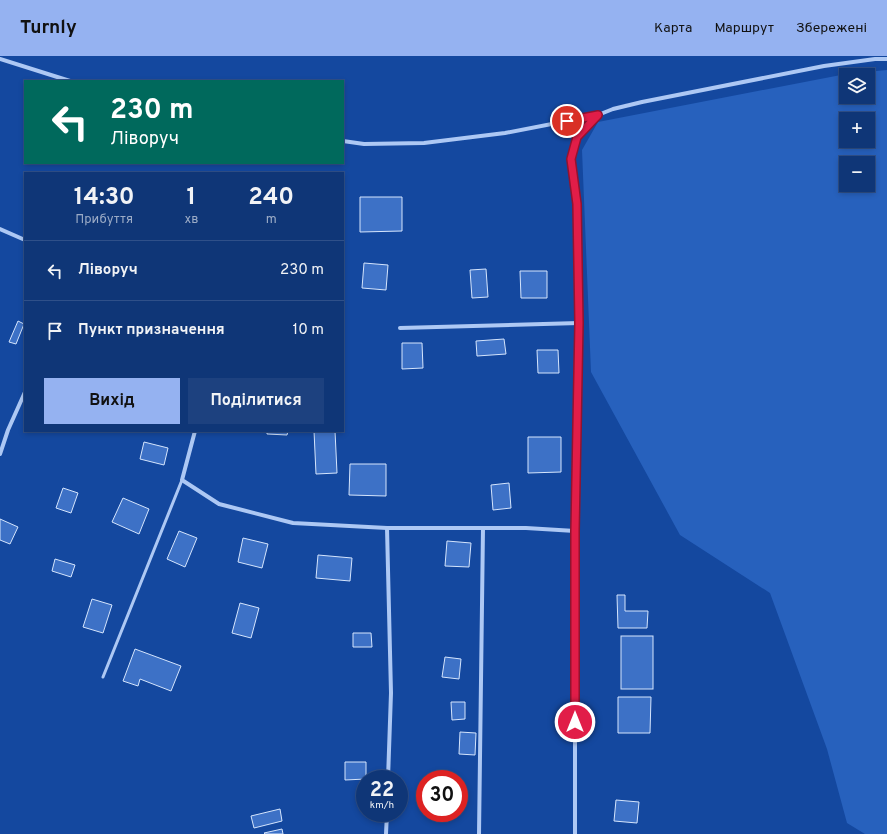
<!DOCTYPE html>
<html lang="uk">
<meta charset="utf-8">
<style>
:root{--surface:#0f3677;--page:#1d417f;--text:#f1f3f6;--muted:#9babc6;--line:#2f5089;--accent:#95b2f1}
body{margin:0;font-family:Overpass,sans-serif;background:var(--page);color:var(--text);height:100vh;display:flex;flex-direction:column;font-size:15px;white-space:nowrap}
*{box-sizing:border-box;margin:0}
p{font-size:13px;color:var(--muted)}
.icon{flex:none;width:22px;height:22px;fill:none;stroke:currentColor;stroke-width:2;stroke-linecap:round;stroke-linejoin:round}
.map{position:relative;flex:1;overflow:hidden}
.side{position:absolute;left:24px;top:116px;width:320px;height:260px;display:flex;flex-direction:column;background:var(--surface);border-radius:0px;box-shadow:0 2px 6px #0003,0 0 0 1px var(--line)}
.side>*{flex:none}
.hud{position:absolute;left:24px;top:24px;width:320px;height:84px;border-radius:0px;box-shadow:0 2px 6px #0003,0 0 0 1px var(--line);background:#00695c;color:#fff;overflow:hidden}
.tools{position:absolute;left:839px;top:12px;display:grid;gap:8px}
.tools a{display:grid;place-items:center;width:36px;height:36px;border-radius:0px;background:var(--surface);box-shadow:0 2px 6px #0003,0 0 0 1px var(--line);font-size:20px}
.speed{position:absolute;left:356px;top:714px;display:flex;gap:8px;font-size:20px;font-weight:700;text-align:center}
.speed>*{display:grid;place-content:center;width:52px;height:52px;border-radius:50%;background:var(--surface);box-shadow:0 2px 6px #0003,0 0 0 1px var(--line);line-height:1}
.speed small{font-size:10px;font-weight:400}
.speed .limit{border:6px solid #d22;background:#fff;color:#111}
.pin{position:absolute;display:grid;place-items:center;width:34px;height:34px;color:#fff;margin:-17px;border:2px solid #fff;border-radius:50%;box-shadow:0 1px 4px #0007}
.me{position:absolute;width:44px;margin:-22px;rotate:0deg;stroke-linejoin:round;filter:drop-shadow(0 0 3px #0008)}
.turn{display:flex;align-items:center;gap:14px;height:84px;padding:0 20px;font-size:18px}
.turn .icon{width:52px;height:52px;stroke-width:2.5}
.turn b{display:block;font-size:28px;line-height:34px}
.eta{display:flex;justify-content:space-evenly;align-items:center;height:68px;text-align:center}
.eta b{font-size:24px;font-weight:700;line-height:28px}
.button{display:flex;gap:8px;margin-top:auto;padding:8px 20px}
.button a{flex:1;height:46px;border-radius:0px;background:var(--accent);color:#111;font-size:16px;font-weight:700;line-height:46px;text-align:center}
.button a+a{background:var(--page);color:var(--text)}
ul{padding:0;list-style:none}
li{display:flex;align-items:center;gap:12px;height:60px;padding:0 20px;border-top:1px solid var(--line)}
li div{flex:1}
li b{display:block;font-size:15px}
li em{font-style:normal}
header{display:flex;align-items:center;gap:24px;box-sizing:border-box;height:56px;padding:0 20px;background:var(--accent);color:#111}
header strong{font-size:19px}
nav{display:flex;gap:22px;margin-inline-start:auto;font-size:14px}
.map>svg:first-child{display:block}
.green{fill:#2761bd;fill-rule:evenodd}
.building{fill:#3d71c6;stroke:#d5e5fd}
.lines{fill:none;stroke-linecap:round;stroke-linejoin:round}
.lane{stroke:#adc8f4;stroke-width:3}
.street{stroke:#adc8f4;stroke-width:4}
.route-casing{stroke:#92132f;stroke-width:10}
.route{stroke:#e11d48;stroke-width:7}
</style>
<header>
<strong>Turnly</strong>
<nav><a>Карта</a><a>Маршрут</a><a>Збережені</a></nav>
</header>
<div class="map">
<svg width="887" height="778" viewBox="0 0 887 778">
<rect width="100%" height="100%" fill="#14489f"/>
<path class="green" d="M 887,14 L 887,778 L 865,778 L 847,767 L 827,693 L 770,537 L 680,479 L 591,316 L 582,94 L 598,66 L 846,18 ZM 846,19 L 868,19 L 868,41 L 846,41 ZM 846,63 L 868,63 L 868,85 L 846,85 ZM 846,107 L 868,107 L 868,129 L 846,129 Z"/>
<g class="building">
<path d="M 360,141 L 402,141 L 402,175 L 360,176 Z"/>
<path d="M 364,207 L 388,209 L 386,234 L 362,232 Z"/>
<path d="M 486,213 L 488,241 L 472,242 L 470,214 Z"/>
<path d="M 520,215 L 547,215 L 547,242 L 521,242 Z"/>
<path d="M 18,265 L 24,268 L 16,288 L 9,286 Z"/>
<path d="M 504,283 L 506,298 L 477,300 L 476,285 Z"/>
<path d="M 402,287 L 422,287 L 423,312 L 402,313 Z"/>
<path d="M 537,294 L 558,294 L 559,317 L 538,317 Z"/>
<path d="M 267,375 L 288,375 L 287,379 L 267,378 Z"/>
<path d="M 314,375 L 335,375 L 337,417 L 316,418 Z"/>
<path d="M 528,381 L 561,381 L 561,416 L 528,417 Z"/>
<path d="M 144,386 L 168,392 L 164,409 L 140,403 Z"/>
<path d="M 350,408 L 386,408 L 386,440 L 349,439 Z"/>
<path d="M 509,427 L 511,452 L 493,454 L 491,429 Z"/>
<path d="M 63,432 L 78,437 L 71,457 L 56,452 Z"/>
<path d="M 123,442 L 149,453 L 139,478 L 112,466 Z"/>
<path d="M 0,463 L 18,471 L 10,488 L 0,484 Z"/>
<path d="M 179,475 L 197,482 L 185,511 L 167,503 Z"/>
<path d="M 243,482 L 268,488 L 262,512 L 238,506 Z"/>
<path d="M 447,485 L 471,487 L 469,511 L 445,510 Z"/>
<path d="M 318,499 L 352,502 L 350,525 L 316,522 Z"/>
<path d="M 55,503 L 75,509 L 71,521 L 52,515 Z"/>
<path d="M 617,539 L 625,539 L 625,555 L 648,555 L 647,572 L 618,572 Z"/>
<path d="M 92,543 L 112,549 L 103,577 L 83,571 Z"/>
<path d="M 240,547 L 259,552 L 251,582 L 232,577 Z"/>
<path d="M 353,577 L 371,577 L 372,591 L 353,591 Z"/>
<rect x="621" y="580" width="32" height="53"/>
<path d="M 135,593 L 181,610 L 171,635 L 140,623 L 138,630 L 123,625 Z"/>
<path d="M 445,601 L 461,603 L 459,623 L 442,621 Z"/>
<path d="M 618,641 L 651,641 L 650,677 L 618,677 Z"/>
<path d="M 451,646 L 465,646 L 465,663 L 452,664 Z"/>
<path d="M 460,676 L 476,677 L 475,699 L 459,698 Z"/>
<path d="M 345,706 L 366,706 L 366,723 L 345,724 Z"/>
<path d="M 616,744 L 639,746 L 637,767 L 614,765 Z"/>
<path d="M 280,753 L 282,765 L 254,772 L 251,760 Z"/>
<path d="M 282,773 L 283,778 L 265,778 L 264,777 Z"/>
</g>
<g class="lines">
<path class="lane" d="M 103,621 L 182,424"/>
<g class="street">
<path d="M 0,3 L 70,25"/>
<path d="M 343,85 L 364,88 L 424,87 L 505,77 L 598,59 L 613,53 L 642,46 L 824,10 L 875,3 L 887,3"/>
<path d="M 0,173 L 25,184"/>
<path d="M 400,272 L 579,267"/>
<path d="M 195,375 L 182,424 L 219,448 L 293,467 L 387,472 L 526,472 L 575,475"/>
<path d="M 0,398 L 8,374 L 25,336"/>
<path d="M 387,472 L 391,637 L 388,723"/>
<path d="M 386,778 L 387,757"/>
<path d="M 479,778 L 483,472"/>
<path d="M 575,778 L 575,475 L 579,267 L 577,148 L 571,103 L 577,81 L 598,59"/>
</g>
</g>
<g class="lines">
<g class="route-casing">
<path id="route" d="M 567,65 L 598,59 L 577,81 L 571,103 L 577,148 L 579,267 L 575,475 L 575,666"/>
</g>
<use href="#route" class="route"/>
</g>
</svg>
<div class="tools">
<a><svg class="icon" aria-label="layers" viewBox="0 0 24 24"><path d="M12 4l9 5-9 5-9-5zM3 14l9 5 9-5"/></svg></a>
<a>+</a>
<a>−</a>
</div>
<div class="speed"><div>22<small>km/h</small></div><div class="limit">30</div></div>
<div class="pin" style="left:567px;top:65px;background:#d93025"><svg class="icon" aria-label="arrive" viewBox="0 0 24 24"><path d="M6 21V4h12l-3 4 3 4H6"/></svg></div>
<svg class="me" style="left:575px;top:666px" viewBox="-20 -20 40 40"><circle r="17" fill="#e11d48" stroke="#fff" stroke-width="3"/><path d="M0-11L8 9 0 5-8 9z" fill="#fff"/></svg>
<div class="hud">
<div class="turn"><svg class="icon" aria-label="left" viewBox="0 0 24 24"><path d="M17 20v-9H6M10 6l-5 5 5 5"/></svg><div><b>230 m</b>Ліворуч</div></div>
</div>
<section class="side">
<div class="eta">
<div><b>14:30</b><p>Прибуття</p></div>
<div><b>1</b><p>хв</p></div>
<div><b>240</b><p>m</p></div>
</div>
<ul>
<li><svg class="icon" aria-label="left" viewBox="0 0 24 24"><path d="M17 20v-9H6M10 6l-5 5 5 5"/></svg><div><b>Ліворуч</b></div><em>230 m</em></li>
<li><svg class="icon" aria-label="arrive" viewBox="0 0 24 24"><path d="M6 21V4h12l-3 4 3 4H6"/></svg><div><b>Пункт призначення</b></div><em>10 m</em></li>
</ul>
<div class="button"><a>Вихід</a><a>Поділитися</a></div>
</section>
</div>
